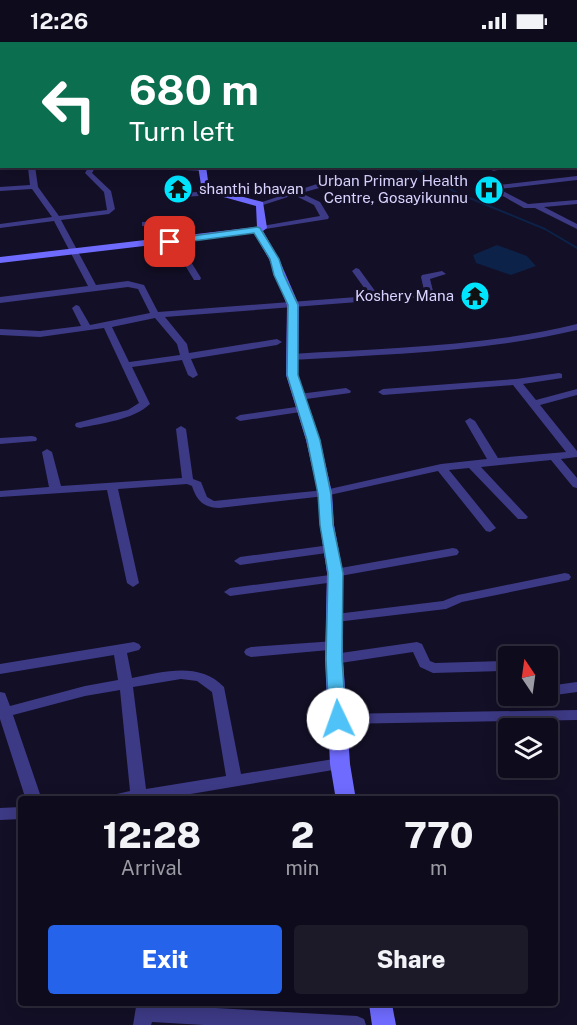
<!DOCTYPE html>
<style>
:root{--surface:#0e0b1c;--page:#1c1929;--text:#f1f3f6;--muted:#9b9ba3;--line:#2e2b3b;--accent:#2563eb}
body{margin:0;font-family:"Public Sans",sans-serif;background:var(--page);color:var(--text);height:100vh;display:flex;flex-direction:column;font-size:22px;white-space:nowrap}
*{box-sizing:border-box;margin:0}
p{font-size:20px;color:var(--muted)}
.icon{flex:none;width:33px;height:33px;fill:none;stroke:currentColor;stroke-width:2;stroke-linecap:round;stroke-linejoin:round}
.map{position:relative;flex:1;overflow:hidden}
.drawer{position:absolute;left:18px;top:754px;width:540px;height:210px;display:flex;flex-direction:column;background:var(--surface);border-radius:6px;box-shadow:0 3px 15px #0003,0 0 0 2px var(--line)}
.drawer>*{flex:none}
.top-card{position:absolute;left:0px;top:0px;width:578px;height:126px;box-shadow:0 3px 15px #0003,0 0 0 2px var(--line);background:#0b6e4f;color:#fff;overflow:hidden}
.needle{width:39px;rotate:347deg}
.tools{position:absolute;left:498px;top:604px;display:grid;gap:12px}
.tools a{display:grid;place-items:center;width:60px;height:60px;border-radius:6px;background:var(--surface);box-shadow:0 3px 15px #0003,0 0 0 2px var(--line);font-size:30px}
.pin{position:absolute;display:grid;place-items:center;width:51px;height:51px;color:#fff;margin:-26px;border-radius:12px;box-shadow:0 3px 9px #0006}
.me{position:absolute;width:66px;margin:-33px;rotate:357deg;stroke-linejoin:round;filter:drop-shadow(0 0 4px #0008)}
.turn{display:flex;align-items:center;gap:21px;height:126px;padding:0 30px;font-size:27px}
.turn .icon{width:78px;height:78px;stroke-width:2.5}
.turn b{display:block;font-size:42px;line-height:51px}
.eta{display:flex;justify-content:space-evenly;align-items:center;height:102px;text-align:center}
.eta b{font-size:36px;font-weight:800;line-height:42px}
.action{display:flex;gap:12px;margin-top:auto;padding:12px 30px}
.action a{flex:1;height:69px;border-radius:6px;background:var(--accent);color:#fff;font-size:24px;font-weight:800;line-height:69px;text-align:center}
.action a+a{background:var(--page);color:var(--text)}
.status{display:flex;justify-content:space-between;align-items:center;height:42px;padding:0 30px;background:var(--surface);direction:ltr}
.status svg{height:16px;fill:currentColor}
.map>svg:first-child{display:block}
.water{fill:#0c2248}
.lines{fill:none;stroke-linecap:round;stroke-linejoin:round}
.stream{stroke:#0c2248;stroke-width:2}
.street{fill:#3d3a85;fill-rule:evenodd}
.secondary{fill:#6f6bff;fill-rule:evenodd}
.primary{fill:#c25bff;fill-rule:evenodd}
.route{fill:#4fc3f7;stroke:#337fa1;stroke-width:1.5}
.labels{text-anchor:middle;stroke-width:6;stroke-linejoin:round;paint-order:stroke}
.far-poi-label{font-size:15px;fill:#d9d4ff;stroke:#130f26;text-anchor:end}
</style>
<div class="status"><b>12:26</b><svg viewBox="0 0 49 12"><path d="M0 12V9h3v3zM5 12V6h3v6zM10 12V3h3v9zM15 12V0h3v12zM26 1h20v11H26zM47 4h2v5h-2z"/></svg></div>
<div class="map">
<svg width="577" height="983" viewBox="0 0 577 983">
<rect width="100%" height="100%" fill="#130f26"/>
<path class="water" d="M 497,203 L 527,214 L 536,224 L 511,233 L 476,221 L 473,213 Z"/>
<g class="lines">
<path class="stream" d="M 412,124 L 455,150 L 545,187 L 577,206"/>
<g class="street">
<path d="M 317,0 L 325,0 L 315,2 Z"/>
<path d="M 491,0 L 497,0 L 497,2 L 492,2 Z"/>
<path d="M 559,0 L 568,0 L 556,2 Z"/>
<path d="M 577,16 L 577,20 L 576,21 L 576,17 Z"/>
<rect x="576" y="32" width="1" height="4"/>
<rect x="0" y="46" width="2" height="4"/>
<rect x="576" y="75" width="1" height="4"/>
<rect x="0" y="79" width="2" height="4"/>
<rect x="576" y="108" width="1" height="4"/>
<path d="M 0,124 L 35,124 L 38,145 L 59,174 L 107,168 L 104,150 L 85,131 L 89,124 L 96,124 L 92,131 L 111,149 L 115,167 L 109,172 L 61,178 L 96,243 L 128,239 L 144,243 L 158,270 L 370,254 L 352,229 L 356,226 L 359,227 L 378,253 L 421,250 L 424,248 L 421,235 L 422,233 L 442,229 L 446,232 L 430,237 L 433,249 L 423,255 L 165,275 L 187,302 L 189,311 L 277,297 L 282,300 L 277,303 L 191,317 L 198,333 L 193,336 L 188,333 L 182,318 L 132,325 L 150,362 C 133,378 102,381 80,386 L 76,385 L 75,383 L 76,381 L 128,368 L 139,361 L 104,286 L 40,295 L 0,293 L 0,287 L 40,289 L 81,284 L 72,266 L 76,263 L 79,264 L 90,283 L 150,271 L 138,247 L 128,245 L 0,261 L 0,255 L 88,244 L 54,179 L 0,186 L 0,182 L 52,175 L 32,147 L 0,149 L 0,145 L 30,143 L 28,126 L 0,128 ZM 155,276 L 177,302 L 180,313 L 129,320 L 112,285 Z"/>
<path d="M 116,124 L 190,124 L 205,127 L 202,129 Z"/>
<path d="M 489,124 L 496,124 L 498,128 L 493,129 Z"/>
<path d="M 577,134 L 577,138 L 499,147 L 528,162 L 577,158 L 577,162 L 544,165 L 577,182 L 577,187 L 535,166 L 524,166 L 494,149 L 498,147 L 495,145 L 496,143 L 499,143 Z"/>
<path d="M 320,141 L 324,143 L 323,145 L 301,151 L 320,160 L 329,175 L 328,177 L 259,188 L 258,186 L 262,184 L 320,174 L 314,163 L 294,153 L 260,164 L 256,162 Z"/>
<path d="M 213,149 L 217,151 L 216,153 L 182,155 L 178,153 L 182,151 Z"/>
<path d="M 142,180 L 163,180 L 172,197 L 178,199 L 201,236 L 200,238 L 194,238 L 172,202 L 167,202 L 157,184 L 142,184 Z"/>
<path d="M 577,282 L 577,288 C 485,310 387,312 292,318 L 287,315 L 292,312 C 387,306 484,305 577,282 Z"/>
<path d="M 559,331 L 562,332 L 562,336 L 523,342 L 536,358 L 577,347 L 577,353 L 540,363 L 577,409 L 577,415 L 561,417 L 577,436 L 577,446 L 573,445 L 551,418 L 481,425 L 526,473 L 528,475 L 526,477 L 518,477 L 469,426 L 449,428 L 496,486 L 490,490 L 486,489 L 438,429 L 325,454 L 219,466 C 203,465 197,459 192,444 L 187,442 L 118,447 L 139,541 L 133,545 L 127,541 L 107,448 L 0,455 L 0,449 L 49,445 L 42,410 L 47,407 L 52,410 L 61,444 L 182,436 L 176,387 L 181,384 L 186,387 L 193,437 L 201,440 L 207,455 L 214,459 L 325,448 L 441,422 L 487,417 L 465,379 L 470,376 L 475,379 L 498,416 L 566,410 L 513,343 L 383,353 L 378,350 L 383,347 L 516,337 Z"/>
<path d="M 346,346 L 351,349 L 350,351 L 299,358 L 294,355 L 299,352 Z"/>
<path d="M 303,364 L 308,367 L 307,369 L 240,379 L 235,376 L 240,373 Z"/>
<path d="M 32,394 L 36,395 L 37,397 L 36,399 L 0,402 L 0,396 Z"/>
<path d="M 330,503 L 336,507 L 334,510 L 240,523 L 234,519 L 240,515 Z"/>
<path d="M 453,506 L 457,507 L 459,510 L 457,513 L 340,534 L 341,536 L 339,539 L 335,540 L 230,554 L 224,550 L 230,546 L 330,533 L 331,528 L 335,527 Z"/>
<path d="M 565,531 L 569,532 L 571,535 L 569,538 L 462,560 L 446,567 L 336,580 L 329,576 L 336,572 L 443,559 L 458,553 Z"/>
<path d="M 335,599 L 340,601 L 342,604 L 340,607 L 251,615 L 246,613 L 244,610 L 246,607 L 251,605 Z"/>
<path d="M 134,600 L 139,602 L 141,605 L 139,608 L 127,611 L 132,636 C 163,630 199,619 224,645 L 241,732 L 340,716 L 345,718 L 348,722 L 345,726 L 155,758 L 106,758 L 108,754 L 130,749 L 120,648 L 85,654 L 13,673 L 42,758 L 26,758 L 0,677 L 0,650 L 5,651 L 10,664 L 85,644 L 118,638 L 114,613 L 0,632 L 0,622 ZM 181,637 L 197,639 L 212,650 L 226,734 L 146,747 L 133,645 Z"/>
<path d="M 417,600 L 422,602 L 430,619 L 435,621 L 503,619 L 508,621 L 508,631 L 502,629 L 433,631 L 420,625 L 413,610 L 334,622 L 329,620 L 327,617 L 329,614 L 334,612 Z"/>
<path d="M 577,640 L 577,650 L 548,654 L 548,644 Z"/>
<path d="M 577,668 L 577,678 L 338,682 L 333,681 L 331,677 L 333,673 L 338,672 Z"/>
<path d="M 21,765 L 21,777 L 0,778 L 0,766 Z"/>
<path d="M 143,962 L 357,974 L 364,977 L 366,983 L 204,983 L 152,980 L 151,983 L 133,983 L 136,965 Z"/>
</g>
<g class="secondary">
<path d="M 102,0 L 108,0 L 109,2 L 103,2 Z"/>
<path d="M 260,0 L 267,0 L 258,2 Z"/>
<path d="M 457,0 L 473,0 L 454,2 Z"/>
<rect x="0" y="30" width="2" height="4"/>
<rect x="0" y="97" width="2" height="5"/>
<path d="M 198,124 L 206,124 L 209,146 L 263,160 L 267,186 L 263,189 L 279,217 L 299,263 L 298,333 L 320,398 L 332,451 L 334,483 L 343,531 L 343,617 L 350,722 L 356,758 L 336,758 L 330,722 L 325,617 L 327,531 L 320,483 L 318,451 L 306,398 L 286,333 L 287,263 L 269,217 L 254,191 L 0,221 L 0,215 L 257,185 L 256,164 L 202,149 Z"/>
<path d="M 369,962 L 392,962 L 396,983 L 372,983 Z"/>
</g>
<g class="primary">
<path d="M 324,0 L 343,2 L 325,2 Z"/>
<rect x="576" y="52" width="1" height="5"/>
</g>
</g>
<path class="route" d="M 257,185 L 260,186 L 279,217 L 284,233 L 298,263 L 298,333 L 320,398 L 331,452 L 333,483 L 343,531 L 342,617 L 346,677 L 344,682 L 332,682 L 329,677 L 326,617 L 328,531 L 320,483 L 318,452 L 307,398 L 287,333 L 288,263 L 274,233 L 270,217 L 254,191 L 170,202 L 165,200 L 170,197 Z"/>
<defs>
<g id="temple-disc" transform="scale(1.5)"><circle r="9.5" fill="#00e5ff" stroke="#130f26"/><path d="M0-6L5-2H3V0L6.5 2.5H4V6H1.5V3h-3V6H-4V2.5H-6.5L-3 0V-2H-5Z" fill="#111"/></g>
<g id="hospital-disc" transform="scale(1.5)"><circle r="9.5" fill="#00e5ff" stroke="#130f26"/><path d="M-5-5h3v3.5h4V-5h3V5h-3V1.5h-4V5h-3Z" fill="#111"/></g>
</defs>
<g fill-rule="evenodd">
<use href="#temple-disc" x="178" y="147"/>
<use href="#hospital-disc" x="489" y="148"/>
<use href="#temple-disc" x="475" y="254"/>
</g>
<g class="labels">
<g class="far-poi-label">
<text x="468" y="144">Urban Primary Health<tspan x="468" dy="17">Centre, Gosayikunnu</tspan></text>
<text x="199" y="152" text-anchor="start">shanthi bhavan</text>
<text x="454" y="259">Koshery Mana</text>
</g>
</g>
</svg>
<div class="tools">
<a><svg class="needle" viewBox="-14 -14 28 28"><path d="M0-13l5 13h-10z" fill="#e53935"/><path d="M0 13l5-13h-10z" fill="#9b9ba3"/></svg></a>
<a><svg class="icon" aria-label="layers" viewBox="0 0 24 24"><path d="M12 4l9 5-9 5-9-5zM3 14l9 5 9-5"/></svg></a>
</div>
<div class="pin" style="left:170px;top:200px;background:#d93025"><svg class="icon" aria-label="arrive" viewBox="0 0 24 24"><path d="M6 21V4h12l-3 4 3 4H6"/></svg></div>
<svg class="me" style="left:338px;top:677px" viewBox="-20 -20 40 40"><circle r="19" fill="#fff"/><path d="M0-13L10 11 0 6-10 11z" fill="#4fc3f7"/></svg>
<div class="top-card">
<div class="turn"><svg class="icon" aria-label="left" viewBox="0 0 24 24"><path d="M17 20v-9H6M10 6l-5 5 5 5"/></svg><div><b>680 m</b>Turn left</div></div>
</div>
<section class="drawer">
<div class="eta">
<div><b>12:28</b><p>Arrival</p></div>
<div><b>2</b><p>min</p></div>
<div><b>770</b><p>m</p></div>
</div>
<div class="action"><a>Exit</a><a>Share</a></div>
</section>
</div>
